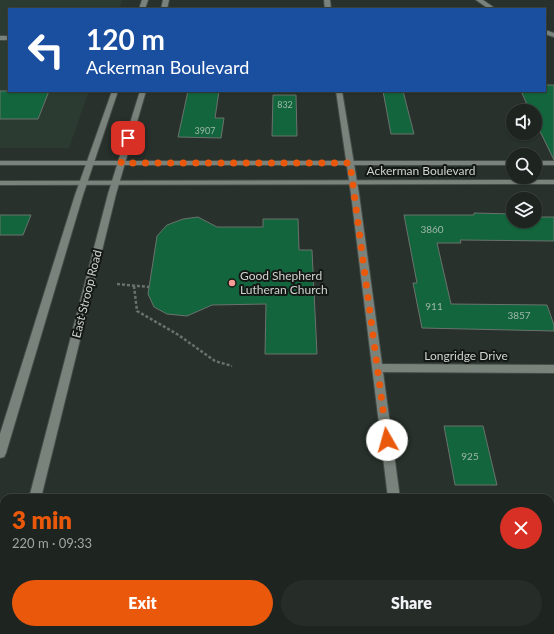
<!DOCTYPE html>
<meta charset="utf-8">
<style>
:root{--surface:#1e2520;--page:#262d29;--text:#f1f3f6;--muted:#a1a5a5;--line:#3c423e;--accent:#ea580c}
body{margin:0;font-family:Lato,sans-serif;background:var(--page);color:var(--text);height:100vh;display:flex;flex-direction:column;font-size:15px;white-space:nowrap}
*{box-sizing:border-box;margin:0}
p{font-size:13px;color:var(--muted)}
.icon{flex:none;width:22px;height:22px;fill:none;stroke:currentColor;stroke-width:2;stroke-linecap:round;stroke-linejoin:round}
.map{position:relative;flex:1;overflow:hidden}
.details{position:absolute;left:0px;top:494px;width:554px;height:140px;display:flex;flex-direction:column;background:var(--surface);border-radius:12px 12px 0 0;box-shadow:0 1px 3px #0004,0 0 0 1px var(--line)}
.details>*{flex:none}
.banner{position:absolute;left:8px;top:8px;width:538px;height:84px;border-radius:0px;box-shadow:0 1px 3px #0004,0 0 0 1px var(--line);background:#1a4fa0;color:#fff;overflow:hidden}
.fabs{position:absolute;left:506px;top:104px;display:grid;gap:8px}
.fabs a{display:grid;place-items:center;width:36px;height:36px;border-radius:50%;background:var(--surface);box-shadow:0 1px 3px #0004,0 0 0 1px var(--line);font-size:20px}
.pin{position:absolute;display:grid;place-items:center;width:34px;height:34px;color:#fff;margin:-17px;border-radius:8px;box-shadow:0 2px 6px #0006}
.me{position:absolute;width:44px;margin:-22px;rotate:353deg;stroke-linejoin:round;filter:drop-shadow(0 0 3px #0008)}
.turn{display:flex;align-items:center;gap:14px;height:84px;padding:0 12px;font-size:18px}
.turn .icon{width:52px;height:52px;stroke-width:2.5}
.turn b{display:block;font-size:28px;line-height:34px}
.round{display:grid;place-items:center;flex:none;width:42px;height:42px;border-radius:21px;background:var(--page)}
.head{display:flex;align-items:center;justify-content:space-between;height:68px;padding:0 12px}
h1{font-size:24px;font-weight:800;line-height:30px;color:var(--accent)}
.button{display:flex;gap:8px;margin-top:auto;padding:8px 12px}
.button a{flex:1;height:46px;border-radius:24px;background:var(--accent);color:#fff;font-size:16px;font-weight:800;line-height:46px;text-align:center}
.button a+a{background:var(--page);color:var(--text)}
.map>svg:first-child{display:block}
.built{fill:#2c3b31}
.building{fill:#12653c;stroke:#6a736d}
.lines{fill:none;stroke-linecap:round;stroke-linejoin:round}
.service-casing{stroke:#464d48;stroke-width:2}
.minor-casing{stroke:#464d48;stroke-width:2}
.tertiary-casing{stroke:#464d48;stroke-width:2}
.secondary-casing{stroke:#464d48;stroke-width:2}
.path{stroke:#6a716c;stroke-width:2.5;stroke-dasharray:3 2;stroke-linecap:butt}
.service{fill:#79837c;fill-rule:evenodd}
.minor{fill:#79837c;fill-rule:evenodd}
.tertiary{fill:#79837c;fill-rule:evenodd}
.secondary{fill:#79837c;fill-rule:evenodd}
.route{stroke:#ea580c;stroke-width:7;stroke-dasharray:0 12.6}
.poi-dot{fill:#f59c96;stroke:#141815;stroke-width:1.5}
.labels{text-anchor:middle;stroke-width:4;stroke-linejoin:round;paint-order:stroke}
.far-number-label{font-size:9px;fill:#9fb8aa}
.number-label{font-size:10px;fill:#9fb8aa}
.street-label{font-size:12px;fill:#ced3cf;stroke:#141815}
.poi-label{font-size:12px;fill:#ced3cf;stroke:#141815;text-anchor:start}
</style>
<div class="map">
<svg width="554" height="634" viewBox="0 0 554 634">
<rect width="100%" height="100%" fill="#28312b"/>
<path class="built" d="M 0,0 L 122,0 L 119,9 L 9,9 L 9,91 L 89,91 L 69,148 L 0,148 Z"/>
<g class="building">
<path d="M 545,85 L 554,85 L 554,160 L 535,121 L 535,111 L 530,111 L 521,91 L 545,91 Z"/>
<path d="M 0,91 L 49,91 L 38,119 L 0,119 Z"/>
<path d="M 188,91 L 219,91 L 215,118 L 224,118 L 221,138 L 178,137 Z"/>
<path d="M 383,91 L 403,91 L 414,134 L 391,134 Z"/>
<path d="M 273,95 L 296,95 L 297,136 L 272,136 Z"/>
<path d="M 474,213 L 513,214 L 513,221 L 535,221 L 535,217 L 554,217 L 554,241 L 460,240 L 461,243 L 437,243 L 451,304 L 547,305 L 554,325 L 554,331 L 422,328 L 413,283 L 417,283 L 404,215 L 474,215 Z"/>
<path d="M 0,215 L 31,215 L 23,235 L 0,235 Z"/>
<path d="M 198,217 L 217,227 L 263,227 L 263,219 L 298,219 L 299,250 L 312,250 L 317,354 L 265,354 L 266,304 L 212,305 L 187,316 L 167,314 L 154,307 L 148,294 L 157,236 L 167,225 L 183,219 Z"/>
<path d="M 444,426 L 483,426 L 497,485 L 455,485 Z"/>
</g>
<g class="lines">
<g class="service-casing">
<rect id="service" x="0" y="36" width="9" height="4"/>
</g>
<g class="minor-casing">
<g id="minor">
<path d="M 324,0 L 330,0 L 331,9 L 325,9 Z"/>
<path d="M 476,0 L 483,0 L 496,9 L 489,9 Z"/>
<path d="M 545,30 L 554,33 L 554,37 L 545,34 Z"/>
<path d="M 336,91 L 342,91 L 359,194 L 382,364 L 554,365 L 554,373 L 383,372 L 400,498 L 388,498 L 351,194 Z"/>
<path d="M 404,630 L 418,630 L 419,634 L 405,634 Z"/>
</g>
</g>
<g class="tertiary-casing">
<g id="tertiary">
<rect x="0" y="161" width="513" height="4"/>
<rect x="535" y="161" width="19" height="4"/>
<path d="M 554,180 L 554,184 L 0,185 L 0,181 Z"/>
</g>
</g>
<g class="secondary-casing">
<g id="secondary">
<path d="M 142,0 L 148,0 L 145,9 L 139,9 Z"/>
<path d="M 163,0 L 169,0 L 167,9 L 161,9 Z"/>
<path d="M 112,91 L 118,91 L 83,195 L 6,453 L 4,457 L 0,458 L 0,434 L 75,195 Z"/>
<path d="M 140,91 L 146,91 L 116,194 L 41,498 L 29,498 L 108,194 Z"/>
<path d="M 4,610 L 4,630 L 8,630 L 7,634 L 0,634 L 0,612 Z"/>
</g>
</g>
<g class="path">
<path d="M 117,284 L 149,287"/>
<path d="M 134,286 L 137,311 L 177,334 L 215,361 L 232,366"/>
</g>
<use href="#service" class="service"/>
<use href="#minor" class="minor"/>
<use href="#tertiary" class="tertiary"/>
<use href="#secondary" class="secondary"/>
</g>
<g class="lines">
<path class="route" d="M 128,138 L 121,163 L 350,163 L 387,440"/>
</g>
<circle class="poi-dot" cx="232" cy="283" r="4"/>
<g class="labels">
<g class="far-number-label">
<text x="285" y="108">832</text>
<text x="205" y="134">3907</text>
</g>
<g class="number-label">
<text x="432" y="233">3860</text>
<text x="434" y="310">911</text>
<text x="519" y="319">3857</text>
<text x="470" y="460">925</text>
</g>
<g class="street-label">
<text x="421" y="175">Ackerman Boulevard</text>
<text transform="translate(87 294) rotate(-76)" y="4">East Stroop Road</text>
<text x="466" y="360">Longridge Drive</text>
</g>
<g class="poi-label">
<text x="240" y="280">Good Shepherd<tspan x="240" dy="14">Lutheran Church</tspan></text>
</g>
</g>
</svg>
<div class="fabs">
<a><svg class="icon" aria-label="sound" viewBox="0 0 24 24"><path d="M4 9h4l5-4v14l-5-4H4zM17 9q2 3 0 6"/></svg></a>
<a><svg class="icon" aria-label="search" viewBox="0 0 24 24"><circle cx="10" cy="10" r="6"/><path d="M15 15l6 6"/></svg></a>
<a><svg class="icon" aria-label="layers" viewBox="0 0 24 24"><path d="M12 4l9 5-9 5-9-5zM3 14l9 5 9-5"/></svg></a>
</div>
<div class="pin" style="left:128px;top:138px;background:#d93025"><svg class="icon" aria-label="arrive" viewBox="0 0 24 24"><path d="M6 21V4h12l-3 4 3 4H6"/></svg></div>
<svg class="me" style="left:387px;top:440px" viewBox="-20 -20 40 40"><circle r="19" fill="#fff"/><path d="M0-13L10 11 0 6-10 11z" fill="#ea580c"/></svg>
<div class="banner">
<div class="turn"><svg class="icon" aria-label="left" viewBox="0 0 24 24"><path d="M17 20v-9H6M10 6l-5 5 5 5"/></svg><div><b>120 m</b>Ackerman Boulevard</div></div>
</div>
<section class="details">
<div class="head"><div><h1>3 min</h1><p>220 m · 09:33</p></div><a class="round" style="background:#d93025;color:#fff"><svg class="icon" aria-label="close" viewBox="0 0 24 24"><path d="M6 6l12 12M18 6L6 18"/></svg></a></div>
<div class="button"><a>Exit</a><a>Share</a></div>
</section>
</div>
